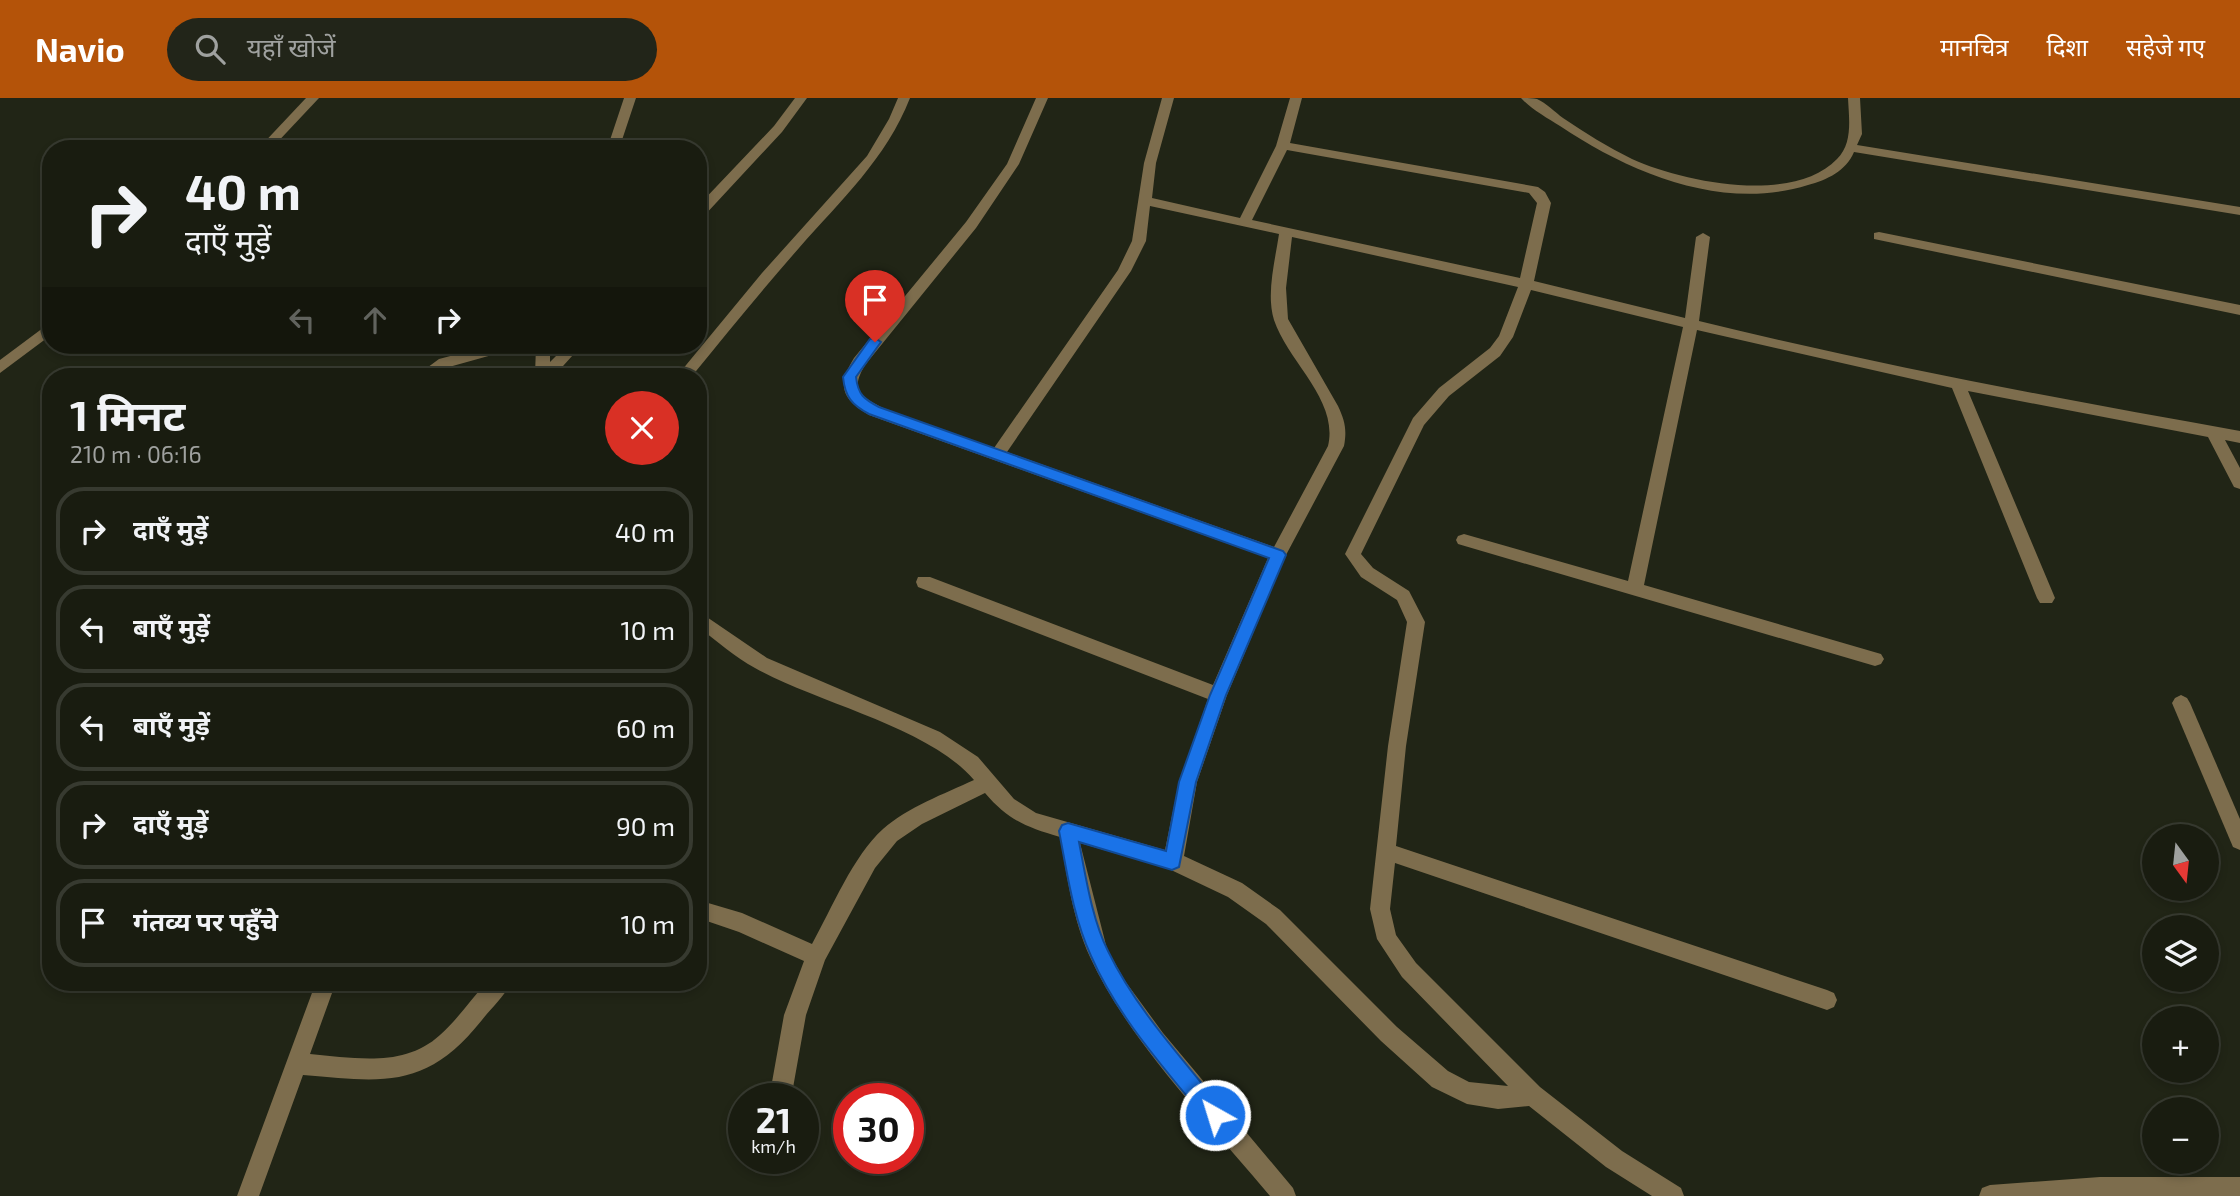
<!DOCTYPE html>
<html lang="hi">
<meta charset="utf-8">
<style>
:root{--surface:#191c10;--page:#222519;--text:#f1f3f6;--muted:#9fa19f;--line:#373a30;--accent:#b45309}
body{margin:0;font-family:"Exo 2","Noto Sans Devanagari",sans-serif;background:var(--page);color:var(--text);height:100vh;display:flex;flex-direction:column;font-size:26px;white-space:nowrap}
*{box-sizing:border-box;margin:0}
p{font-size:23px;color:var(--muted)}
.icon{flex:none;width:38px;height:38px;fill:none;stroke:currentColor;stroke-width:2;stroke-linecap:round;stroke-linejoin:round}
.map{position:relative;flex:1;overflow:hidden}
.sheet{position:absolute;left:42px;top:270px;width:665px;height:623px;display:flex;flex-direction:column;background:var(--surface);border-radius:28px;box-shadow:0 4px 10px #0003,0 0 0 2px var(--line)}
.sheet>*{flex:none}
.hud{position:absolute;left:42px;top:42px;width:665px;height:214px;border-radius:28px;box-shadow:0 4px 10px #0003,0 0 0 2px var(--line);background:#191c10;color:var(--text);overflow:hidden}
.needle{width:46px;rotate:165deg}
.tools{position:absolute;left:2142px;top:726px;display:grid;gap:14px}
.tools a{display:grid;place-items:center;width:77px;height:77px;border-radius:50%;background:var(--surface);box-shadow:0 4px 10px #0003,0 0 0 2px var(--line);font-size:35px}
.speed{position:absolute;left:728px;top:985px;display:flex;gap:14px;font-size:35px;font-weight:700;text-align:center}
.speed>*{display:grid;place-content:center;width:91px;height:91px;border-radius:50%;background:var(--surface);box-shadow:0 4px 10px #0003,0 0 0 2px var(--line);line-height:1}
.speed small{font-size:18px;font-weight:400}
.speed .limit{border:10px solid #d22;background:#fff;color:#111}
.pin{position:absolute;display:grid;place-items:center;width:60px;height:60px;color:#fff;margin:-72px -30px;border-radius:50% 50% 50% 0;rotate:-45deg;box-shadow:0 0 7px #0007}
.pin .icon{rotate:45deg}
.me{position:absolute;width:77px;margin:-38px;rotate:321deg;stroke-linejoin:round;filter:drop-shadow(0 0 5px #0008)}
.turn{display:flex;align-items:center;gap:24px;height:147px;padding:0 28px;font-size:32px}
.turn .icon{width:91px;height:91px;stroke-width:2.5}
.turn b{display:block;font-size:49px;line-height:60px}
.lanes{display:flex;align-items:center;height:66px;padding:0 28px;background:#0003;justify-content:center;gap:35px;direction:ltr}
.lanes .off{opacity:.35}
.round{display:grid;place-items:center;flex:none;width:74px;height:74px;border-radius:37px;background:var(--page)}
.overview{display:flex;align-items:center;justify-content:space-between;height:119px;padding:0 28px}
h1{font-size:42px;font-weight:700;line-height:52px}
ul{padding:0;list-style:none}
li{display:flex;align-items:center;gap:21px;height:88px;margin:0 14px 10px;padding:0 14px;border:4px solid var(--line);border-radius:28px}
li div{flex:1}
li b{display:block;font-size:26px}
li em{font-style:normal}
header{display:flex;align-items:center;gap:42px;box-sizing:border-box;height:98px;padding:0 35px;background:var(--accent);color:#fff}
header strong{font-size:33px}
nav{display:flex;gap:38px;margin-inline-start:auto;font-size:24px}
.search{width:490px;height:63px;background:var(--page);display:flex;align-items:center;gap:18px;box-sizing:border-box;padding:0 24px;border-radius:38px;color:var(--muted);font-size:26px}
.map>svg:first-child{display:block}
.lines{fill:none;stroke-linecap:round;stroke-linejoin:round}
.minor{fill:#7d6d4d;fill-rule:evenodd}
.route{fill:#1a73e8;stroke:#114b97;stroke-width:2}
</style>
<header>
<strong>Navio</strong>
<div class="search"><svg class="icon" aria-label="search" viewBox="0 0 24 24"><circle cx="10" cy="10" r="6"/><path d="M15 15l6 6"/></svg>यहाँ खोजें</div>
<nav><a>मानचित्र</a><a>दिशा</a><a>सहेजे गए</a></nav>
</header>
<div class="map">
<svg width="2240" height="1098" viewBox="0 0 2240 1098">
<rect width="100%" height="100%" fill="#212516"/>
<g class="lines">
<g class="minor">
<path d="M 306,0 L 319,0 L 271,51 L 258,51 Z"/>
<path d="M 624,0 L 636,0 L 619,51 L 607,51 Z"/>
<path d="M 795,0 L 807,0 L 782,34 L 703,119 L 698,120 L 698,108 L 774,28 Z"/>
<path d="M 898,0 L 910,0 C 886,61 841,102 799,150 C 762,192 727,235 692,278 L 677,278 L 762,175 L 867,58 L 889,21 Z"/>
<path d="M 1036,0 L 1048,0 L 1019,66 L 976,130 L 865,267 C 861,274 855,285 859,293 C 868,312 970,341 994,350 L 1118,172 L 1132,143 L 1144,65 L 1162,0 L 1174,0 L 1156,65 L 1152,100 L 1240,120 L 1276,48 L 1290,0 L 1302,0 L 1290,45 L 1538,89 L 1545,94 L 1551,105 L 1534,183 L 1685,220 L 1696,139 L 1703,135 L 1710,139 L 1699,223 C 1878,267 2059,301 2240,333 L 2240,345 L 2225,342 L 2240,370 L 2240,391 L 2234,389 L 2208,339 L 1968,293 L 2055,500 L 2052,505 L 2040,505 L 2037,500 L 1952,290 L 1697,232 L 1644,487 L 1881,556 L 1884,561 L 1881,566 L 1875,568 L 1458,446 L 1456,442 L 1458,438 L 1464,436 L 1628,483 L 1683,229 L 1531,192 L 1513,239 L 1500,258 L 1449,298 L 1424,327 L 1361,456 L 1373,470 L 1409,493 L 1425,524 L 1406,648 L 1396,748 L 1827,892 L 1834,895 L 1837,902 L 1834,909 L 1827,912 L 1395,765 L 1390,811 L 1396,837 L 1416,865 L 1540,989 L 1622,1053 L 1681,1090 L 1684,1098 L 1652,1098 L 1606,1069 L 1529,1008 L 1498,1011 L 1467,1006 L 1432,989 L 1381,943 L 1266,826 L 1228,799 L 1169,771 L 1080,745 L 1107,851 L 1125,883 L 1163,935 L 1293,1090 L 1296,1098 L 1270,1098 C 1211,1027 1128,942 1090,859 C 1073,822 1067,778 1060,739 C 1026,729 1008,722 985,695 L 922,726 L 897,743 L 875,770 L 825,862 L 806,917 L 791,1001 L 769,1001 L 784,917 L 804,863 L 739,834 L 698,820 L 698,802 L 742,815 L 812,846 C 832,810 853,758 883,731 C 908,709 944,696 974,682 C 929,629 817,605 755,570 C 735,559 717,543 698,529 L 698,513 L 767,560 L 940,634 L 978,659 L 1014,701 L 1036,715 L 1165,752 L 1179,684 L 1208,601 L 918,489 L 916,484 L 918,479 L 930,479 L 1213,587 L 1268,460 L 869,317 C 841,300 837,288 854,260 L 966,124 L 1007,66 ZM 1287,52 L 1529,95 L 1537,105 L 1520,180 L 1252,122 ZM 1150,108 L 1279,136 C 1275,163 1266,196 1274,222 C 1288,264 1339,302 1328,348 L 1274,449 L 1007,354 L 1131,173 L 1146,143 ZM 1292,139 L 1518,189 L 1499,238 L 1490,250 L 1439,290 L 1413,320 L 1345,456 L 1361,479 L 1397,502 L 1407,524 L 1388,648 L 1370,811 L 1377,841 L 1402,879 L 1508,988 L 1469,984 L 1448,973 L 1397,929 L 1280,812 L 1242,785 L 1184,758 L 1197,684 L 1227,597 L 1286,457 L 1344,348 C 1347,332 1345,323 1338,308 L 1288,221 L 1286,190 Z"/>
<path d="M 1521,0 C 1526,0 1532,0 1537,1 C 1546,5 1555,14 1563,20 C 1585,35 1608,49 1632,61 C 1683,84 1793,107 1837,61 C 1853,45 1849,21 1848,0 L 1860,0 L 1862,36 L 1857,47 L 2240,109 L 2240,117 L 1854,54 C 1846,73 1827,82 1808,87 C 1723,114 1630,75 1560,28 C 1547,20 1531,11 1521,0 Z"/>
<path d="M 1879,134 L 2240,207 L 2240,217 L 1874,141 L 1874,135 Z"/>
<path d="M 51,224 L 51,237 L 0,275 L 0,262 Z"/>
<path d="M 492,247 L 516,247 L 514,251 L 449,269 L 434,278 L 416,278 L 439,261 Z"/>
<path d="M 536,247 L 550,247 L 550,264 L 567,247 L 582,247 L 554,278 L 535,278 Z"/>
<path d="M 2181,597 L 2187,600 L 2190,605 L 2240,721 L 2240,752 L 2233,749 L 2172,605 L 2175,600 Z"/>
<path d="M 316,884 L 336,884 L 310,956 C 355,960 404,970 440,937 C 458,921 471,901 487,884 L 511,884 C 505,898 491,910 482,922 C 426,992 384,984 303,977 L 259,1098 L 237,1098 Z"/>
<path d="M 2100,1079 L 2240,1079 L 2240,1098 L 1979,1098 L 1982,1090 L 1990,1087 Z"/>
</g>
</g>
<path class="route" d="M 875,240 L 881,244 L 856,279 C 858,297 864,301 879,309 L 1283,453 L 1286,457 L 1226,597 L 1196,684 L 1179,769 L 1172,772 L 1079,744 C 1086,780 1092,821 1108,853 C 1136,911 1182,960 1222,1010 L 1225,1017 L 1222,1024 L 1215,1027 L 1208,1024 C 1166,972 1118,920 1091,858 C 1073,819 1067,774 1059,733 L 1062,727 L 1068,725 L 1166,753 L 1179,684 L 1210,597 L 1269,460 L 869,316 C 852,307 845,299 843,279 L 870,241 Z"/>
</svg>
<div class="tools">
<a><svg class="needle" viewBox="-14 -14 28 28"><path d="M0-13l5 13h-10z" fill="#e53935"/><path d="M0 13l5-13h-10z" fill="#9fa19f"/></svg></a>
<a><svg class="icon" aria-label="layers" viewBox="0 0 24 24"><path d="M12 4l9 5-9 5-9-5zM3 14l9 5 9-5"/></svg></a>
<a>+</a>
<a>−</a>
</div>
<div class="speed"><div>21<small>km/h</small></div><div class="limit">30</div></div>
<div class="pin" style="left:875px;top:244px;background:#d93025"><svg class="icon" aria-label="arrive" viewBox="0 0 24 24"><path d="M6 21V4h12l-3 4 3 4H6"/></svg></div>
<svg class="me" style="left:1215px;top:1017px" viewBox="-20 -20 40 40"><circle r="17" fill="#1a73e8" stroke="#fff" stroke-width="3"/><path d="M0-11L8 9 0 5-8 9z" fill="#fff"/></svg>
<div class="hud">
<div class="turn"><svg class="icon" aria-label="right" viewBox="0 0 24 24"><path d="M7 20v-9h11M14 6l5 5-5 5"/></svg><div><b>40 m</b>दाएँ मुड़ें</div></div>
<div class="lanes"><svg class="icon off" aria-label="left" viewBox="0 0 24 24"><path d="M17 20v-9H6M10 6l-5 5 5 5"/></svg><svg class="icon off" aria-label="ahead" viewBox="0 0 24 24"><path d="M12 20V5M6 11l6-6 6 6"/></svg><svg class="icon" aria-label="right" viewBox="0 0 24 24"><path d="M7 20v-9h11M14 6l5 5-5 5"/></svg></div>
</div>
<section class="sheet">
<div class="overview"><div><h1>1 मिनट</h1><p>210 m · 06:16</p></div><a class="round" style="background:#d93025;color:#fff"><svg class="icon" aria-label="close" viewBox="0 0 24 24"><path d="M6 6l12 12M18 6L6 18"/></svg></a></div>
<ul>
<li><svg class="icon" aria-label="right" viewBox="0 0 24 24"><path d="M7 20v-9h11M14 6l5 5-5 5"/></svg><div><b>दाएँ मुड़ें</b></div><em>40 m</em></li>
<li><svg class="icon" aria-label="left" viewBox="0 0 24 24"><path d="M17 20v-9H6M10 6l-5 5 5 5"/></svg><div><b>बाएँ मुड़ें</b></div><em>10 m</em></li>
<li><svg class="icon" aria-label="left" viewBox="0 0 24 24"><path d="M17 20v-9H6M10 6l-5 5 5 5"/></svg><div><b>बाएँ मुड़ें</b></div><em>60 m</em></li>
<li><svg class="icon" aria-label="right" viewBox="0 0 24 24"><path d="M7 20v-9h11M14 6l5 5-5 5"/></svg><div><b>दाएँ मुड़ें</b></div><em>90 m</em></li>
<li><svg class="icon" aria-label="arrive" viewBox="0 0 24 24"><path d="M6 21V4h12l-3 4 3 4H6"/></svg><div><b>गंतव्य पर पहुँचे</b></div><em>10 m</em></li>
</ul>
</section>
</div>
